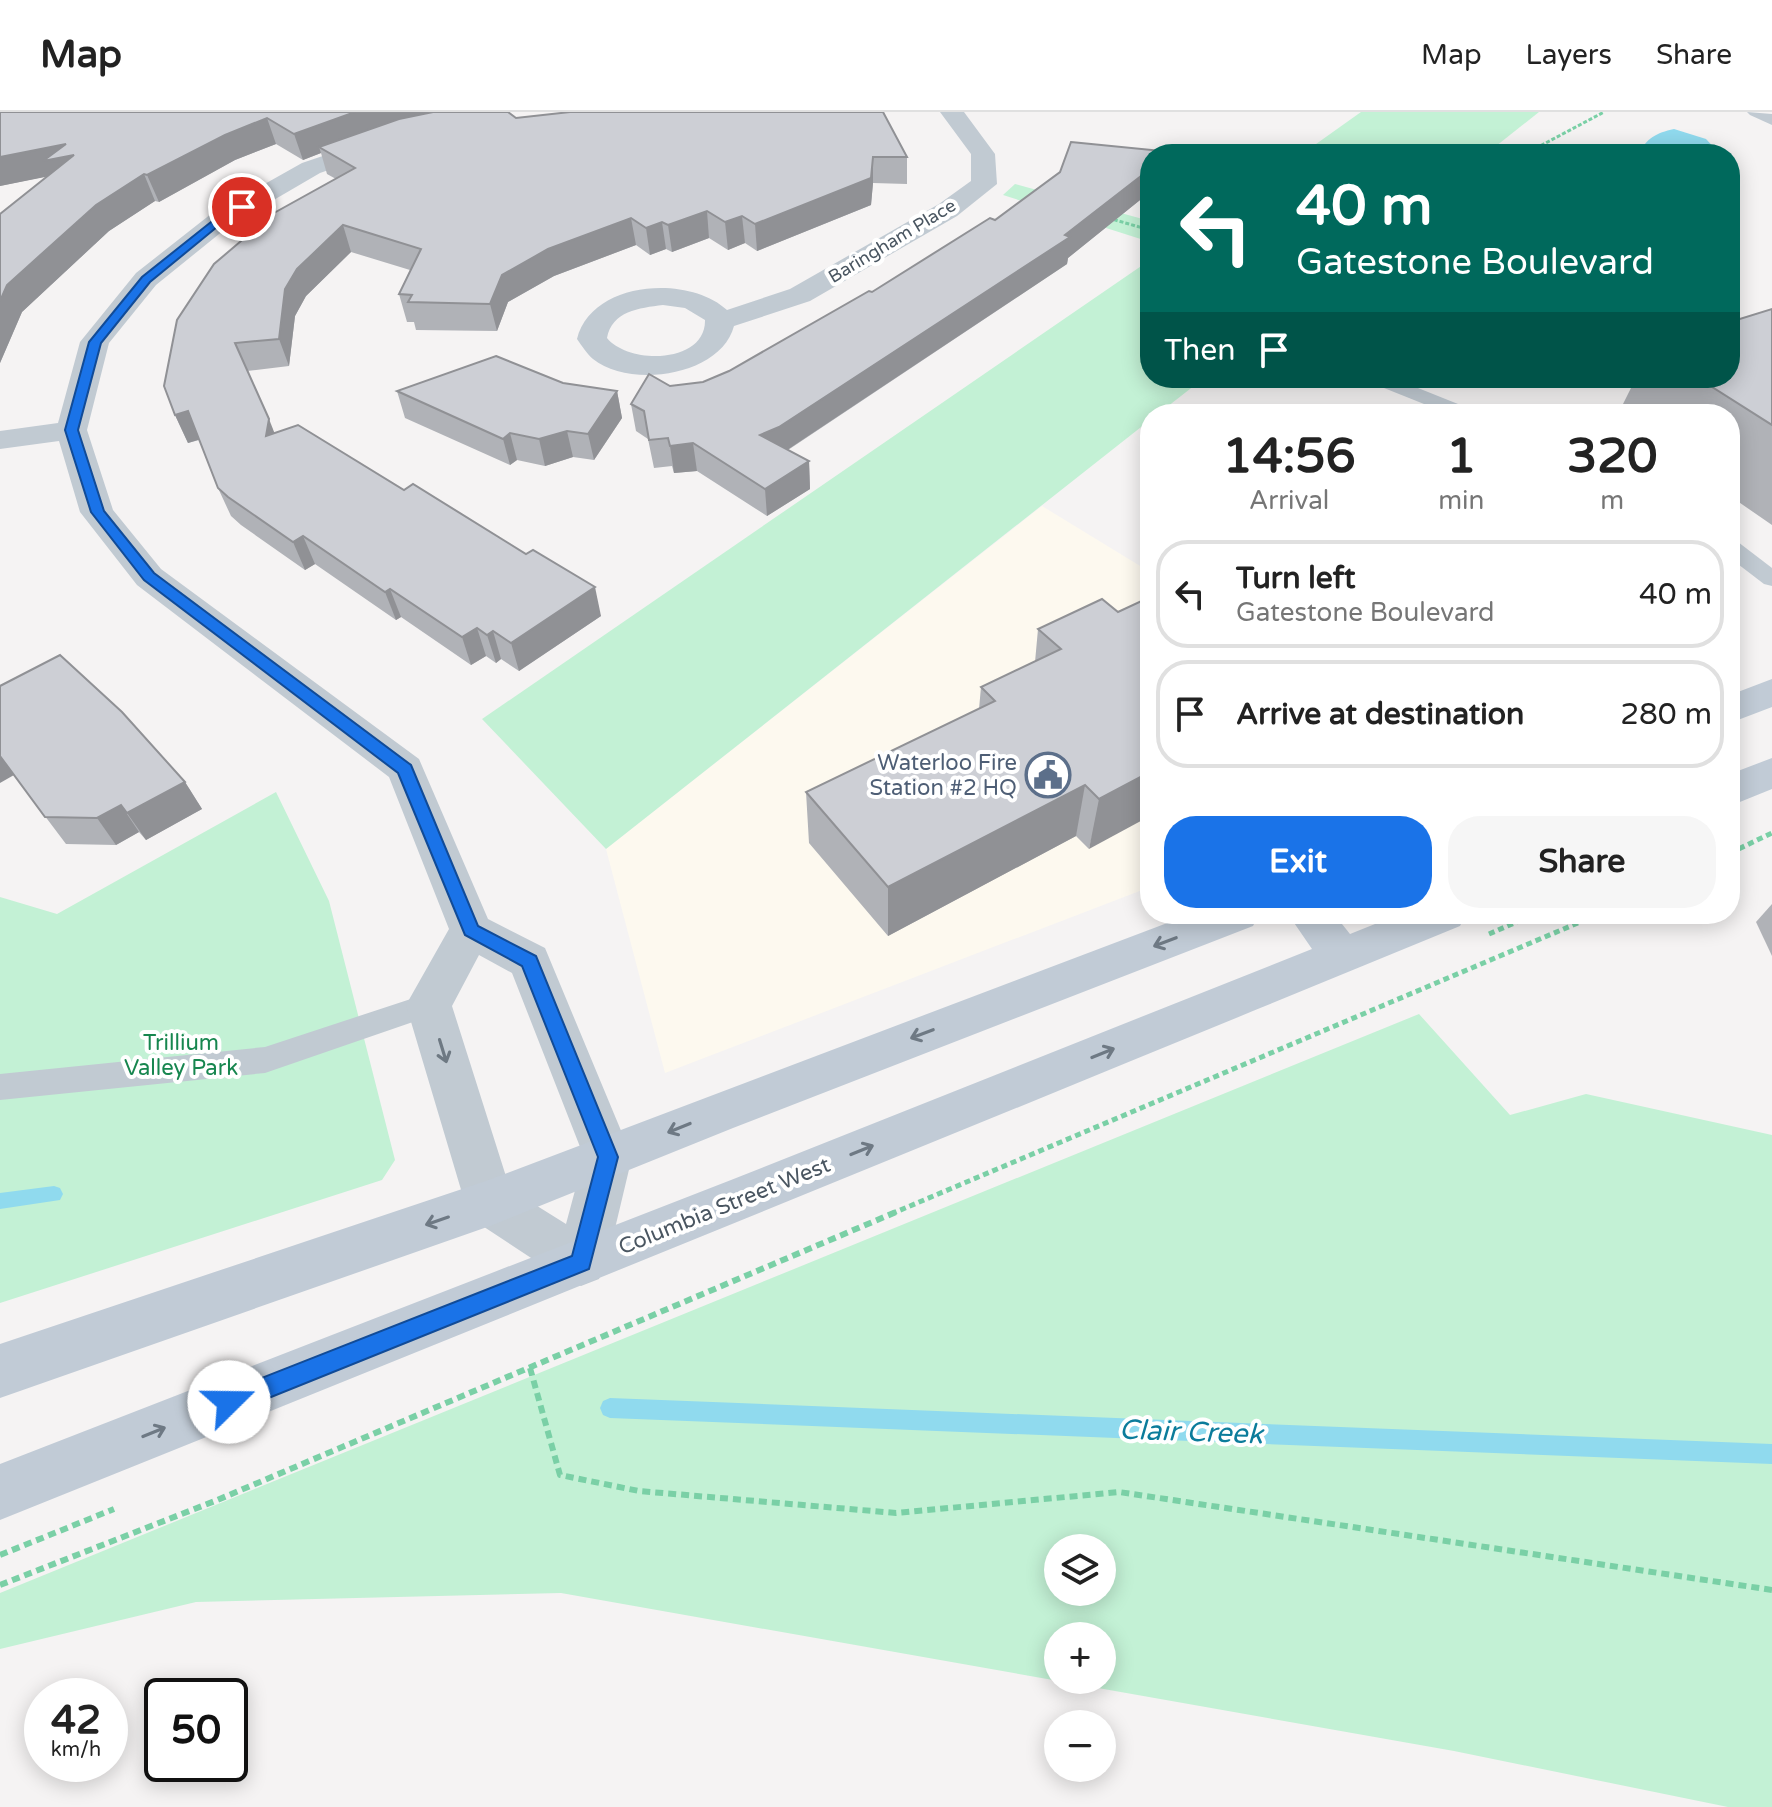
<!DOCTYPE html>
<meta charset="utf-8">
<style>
:root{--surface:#fff;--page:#f6f6f6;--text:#222;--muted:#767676;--line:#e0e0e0;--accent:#1a73e8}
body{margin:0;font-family:"Varela Round",sans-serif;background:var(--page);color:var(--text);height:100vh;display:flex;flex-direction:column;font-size:30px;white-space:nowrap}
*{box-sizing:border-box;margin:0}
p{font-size:26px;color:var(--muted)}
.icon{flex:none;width:44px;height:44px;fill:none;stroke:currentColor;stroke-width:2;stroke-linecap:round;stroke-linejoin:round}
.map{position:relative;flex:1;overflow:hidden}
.drawer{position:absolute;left:1140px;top:292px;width:600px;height:520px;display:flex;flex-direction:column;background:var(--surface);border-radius:32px;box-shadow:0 4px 20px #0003}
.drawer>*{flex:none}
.banner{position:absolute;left:1140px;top:32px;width:600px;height:244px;border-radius:32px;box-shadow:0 4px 20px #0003;background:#00695c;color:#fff;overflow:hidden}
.fabs{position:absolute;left:1044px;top:1422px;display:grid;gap:16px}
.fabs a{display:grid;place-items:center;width:72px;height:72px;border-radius:50%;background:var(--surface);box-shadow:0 4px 20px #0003;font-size:40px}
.speed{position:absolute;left:24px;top:1566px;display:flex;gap:16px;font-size:40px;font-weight:700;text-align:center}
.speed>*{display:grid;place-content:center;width:104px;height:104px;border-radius:50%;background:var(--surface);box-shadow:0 4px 20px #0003;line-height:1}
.speed small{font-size:20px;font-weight:400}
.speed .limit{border:4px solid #111;border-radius:12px;background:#fff;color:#111}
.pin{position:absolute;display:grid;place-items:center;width:68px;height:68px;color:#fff;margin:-34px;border:4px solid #fff;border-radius:50%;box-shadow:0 2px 8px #0007}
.me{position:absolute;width:88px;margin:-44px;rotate:68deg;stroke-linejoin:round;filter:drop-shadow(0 0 6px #0008)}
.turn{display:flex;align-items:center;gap:28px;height:168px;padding:0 24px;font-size:36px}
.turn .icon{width:104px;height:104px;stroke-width:2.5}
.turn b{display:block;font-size:56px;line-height:68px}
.then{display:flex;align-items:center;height:76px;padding:0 24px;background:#0003;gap:16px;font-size:30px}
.eta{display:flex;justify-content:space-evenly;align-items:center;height:136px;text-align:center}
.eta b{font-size:48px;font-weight:800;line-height:56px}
.action{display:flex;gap:16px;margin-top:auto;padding:16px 24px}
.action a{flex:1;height:92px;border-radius:32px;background:var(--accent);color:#fff;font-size:32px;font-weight:800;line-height:92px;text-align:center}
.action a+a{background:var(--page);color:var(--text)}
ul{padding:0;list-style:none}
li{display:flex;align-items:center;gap:24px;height:108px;margin:0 16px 12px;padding:0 8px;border:4px solid var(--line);border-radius:32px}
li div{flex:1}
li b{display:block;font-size:30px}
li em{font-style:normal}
header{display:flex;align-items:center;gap:48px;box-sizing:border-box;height:112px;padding:0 40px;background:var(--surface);border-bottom:2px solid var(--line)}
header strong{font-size:38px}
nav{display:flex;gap:44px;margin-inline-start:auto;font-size:28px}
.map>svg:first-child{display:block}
.commercial{fill:#fdf9ef}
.green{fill:#c3f1d5;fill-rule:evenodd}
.water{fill:#90daee}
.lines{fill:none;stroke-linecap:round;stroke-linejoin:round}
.stream{fill:#90daee;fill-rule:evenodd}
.path-far2{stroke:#7ad0a6;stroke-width:3;stroke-dasharray:4 2;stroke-linecap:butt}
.path-far1{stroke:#7ad0a6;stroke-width:5;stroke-dasharray:6 4;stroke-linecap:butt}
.path{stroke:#7ad0a6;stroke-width:6;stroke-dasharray:8 5;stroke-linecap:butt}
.service{fill:#c1cad2;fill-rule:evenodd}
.minor{fill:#c1cad2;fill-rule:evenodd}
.secondary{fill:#c1cbd6;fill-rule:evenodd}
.wall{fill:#b0b2b7}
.shaded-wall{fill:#909195}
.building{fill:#cdcfd5;stroke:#909195;stroke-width:2}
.oneway{stroke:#6e7984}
.oneway2{stroke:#6e7983}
.route{fill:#1a73e8;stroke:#114b97;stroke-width:2}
.labels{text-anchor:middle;stroke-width:8;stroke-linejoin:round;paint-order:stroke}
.far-street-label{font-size:18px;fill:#4a5661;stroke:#fff}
.service-label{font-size:22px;fill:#4e5e75;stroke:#fff;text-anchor:end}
.park-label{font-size:22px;fill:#17864f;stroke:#fff}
.street-label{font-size:22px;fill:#4a5661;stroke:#fff}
.near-water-label{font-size:28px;font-style:italic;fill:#0c7c9b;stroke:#fff}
</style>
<header>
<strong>Map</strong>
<nav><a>Map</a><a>Layers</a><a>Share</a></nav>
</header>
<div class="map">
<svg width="1772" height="1695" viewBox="0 0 1772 1695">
<rect width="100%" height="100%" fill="#f5f3f3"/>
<path class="commercial" d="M 1042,394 L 1150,460 L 1150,775 L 665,961 L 606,737 Z"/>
<g class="green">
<path d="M 1361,0 L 1539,0 L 1486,42 L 1302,42 Z"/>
<path d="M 1015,72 L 1150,109 L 1150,130 L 1003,83 Z"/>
<path d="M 1150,148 L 1150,266 L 1204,266 L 1158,302 L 1150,302 L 1150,308 L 606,737 L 482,607 Z"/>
<path d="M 276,680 L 329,789 L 395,1048 L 382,1068 L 0,1191 L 0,785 L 57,802 Z"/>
<path d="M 1419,902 L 1510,1003 L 1586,982 L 1772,1023 L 1772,1695 L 1728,1695 L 1454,1639 L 561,1481 L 196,1490 L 0,1537 L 0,1481 ZM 1102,1436 L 1102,1480 L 1058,1480 L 1058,1436 ZM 1102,1524 L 1102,1568 L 1058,1568 L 1058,1524 Z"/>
</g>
<path class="water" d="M 1674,17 L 1706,27 L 1720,42 L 1638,42 C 1647,26 1656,21 1674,17 Z"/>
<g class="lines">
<g class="stream">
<path d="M 54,1074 L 60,1076 L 63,1082 L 60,1088 L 0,1097 L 0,1081 Z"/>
<path d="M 610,1286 L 1772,1332 L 1772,1352 L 610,1306 L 603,1303 L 600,1296 L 603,1289 Z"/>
</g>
<g class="path-far2">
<path d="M 1525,42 L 1604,0"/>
<path d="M 1108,106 L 1150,118"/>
</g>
<g class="path-far1">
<path d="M 1730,741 L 1772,721"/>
<path d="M 1489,822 L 1535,802"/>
<path d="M 891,1102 L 1599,802"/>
</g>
<g class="path">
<path d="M 530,1256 L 560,1363 L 639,1379 L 896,1401 L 1119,1380 L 1772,1478"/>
<path d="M 0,1443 L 114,1397"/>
<path d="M 0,1473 L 215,1389 L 896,1100"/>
</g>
<g class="service">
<path d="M 1747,0 L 1772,2 L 1772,13 L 1750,3 Z"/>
<path d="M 1366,266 L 1393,266 L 1473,298 L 1476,302 L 1449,302 L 1369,270 Z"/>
<path d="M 1730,428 L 1738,430 L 1772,456 L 1772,474 L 1764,472 L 1730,446 Z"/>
<path d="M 429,881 L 439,885 L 443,893 L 439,901 L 265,961 L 0,988 L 0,962 L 265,935 Z"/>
</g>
<g class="minor">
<path d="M 940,0 L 964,0 L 995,42 L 997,72 L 957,104 L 810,189 L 734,214 C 721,264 630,277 593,247 C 587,242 582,234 577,227 C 591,169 688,162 727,198 L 790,177 L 939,92 L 971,69 L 971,42 ZM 663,193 L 685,196 L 705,208 C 706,252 629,253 607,226 C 612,199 639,196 663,193 Z"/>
<path d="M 379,25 L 388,27 L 391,32 L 388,37 L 320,61 L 229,114 L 156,173 L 109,231 L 87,318 L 113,398 L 161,457 L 419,647 L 488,807 L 545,836 L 632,1045 L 607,1150 L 599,1167 L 581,1174 L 563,1167 L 472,1107 L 465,1091 L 406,893 L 449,817 L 389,665 L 137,473 L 80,400 L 59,329 L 0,337 L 0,319 L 58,311 L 80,230 L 136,161 L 211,102 L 302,51 ZM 479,843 L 512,861 L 584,1045 L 566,1112 L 510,1077 L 452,894 Z"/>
</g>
<g class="secondary">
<path d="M 1772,567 L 1772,595 L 1730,611 L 1730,583 Z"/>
<path d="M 1772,646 L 1772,677 L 1730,694 L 1730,662 Z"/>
<path d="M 1191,802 L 1259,802 L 1253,814 L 733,1016 L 490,1114 L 0,1286 L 0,1232 L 486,1069 Z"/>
<path d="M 1288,802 L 1334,802 L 1350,822 L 1400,802 L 1466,802 L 1460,814 C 974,1014 488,1212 0,1408 L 0,1352 L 731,1068 L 1312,837 Z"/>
</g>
</g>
<g class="wall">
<path d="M 0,0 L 516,6 L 907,45 L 907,72 L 873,71 L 871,93 L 757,139 L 745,131 L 728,138 L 709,126 L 672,140 L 666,137 L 650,143 L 636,133 L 554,164 L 508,190 L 497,219 L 416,218 L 414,210 L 407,210 L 399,182 L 410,158 L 351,140 L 306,184 L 295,204 L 289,254 L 247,259 L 274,321 L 601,504 L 519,559 L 501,547 L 496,551 L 486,544 L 471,553 L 401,505 L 396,508 L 315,452 L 305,458 L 241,413 L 231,404 L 218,376 L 199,328 L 188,331 L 175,303 L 336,67 L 327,62 L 321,41 L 303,48 L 276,32 L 235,48 L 159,90 L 155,89 L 109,119 L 22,200 L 0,251 L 0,102 L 48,64 L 0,74 Z"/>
<path d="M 1071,30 L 1172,40 L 1172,42 L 1150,42 L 1150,80 L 1068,146 L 1067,152 L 788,338 L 809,349 L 810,377 L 767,404 L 697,359 L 674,361 L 672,354 L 654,356 L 648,327 L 636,319 L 631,292 L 649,262 L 670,274 L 703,270 L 729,259 L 869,179 L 872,180 L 990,106 L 995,108 L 1060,60 Z"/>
<path d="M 1772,197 L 1772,413 L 1730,384 L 1730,302 L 1618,302 L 1636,266 L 1730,266 Z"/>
<path d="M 563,271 L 617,279 L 622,306 L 594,348 L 573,345 L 545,354 L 517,348 L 510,353 L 405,306 L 397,279 Z"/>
<path d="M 1150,485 L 1089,737 L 1076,724 L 888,824 L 809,731 L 806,680 L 979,597 L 981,575 L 1035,550 L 1038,517 L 1118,500 Z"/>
<path d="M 0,574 L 185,670 L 202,697 L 146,728 L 139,720 L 116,733 L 66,732 L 14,663 Z"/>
<path d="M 1772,792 L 1772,844 L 1756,810 Z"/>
</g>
<g class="shaded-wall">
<path d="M 355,0 L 466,0 L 319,35 L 321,41 L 303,48 L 294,22 Z"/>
<path d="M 267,6 L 276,32 L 235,48 L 159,90 L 147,63 L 225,23 Z"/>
<path d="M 66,32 L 74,43 L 50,64 L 0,74 L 0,45 Z"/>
<path d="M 873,45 L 873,71 L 871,93 L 757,139 L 755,112 Z"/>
<path d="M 1150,57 L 1150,80 L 1068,146 L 1067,152 L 781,342 L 760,323 L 1065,123 Z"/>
<path d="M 144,62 L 155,89 L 109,119 L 22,200 L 0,251 L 0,189 L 7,173 L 96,93 Z"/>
<path d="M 707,99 L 709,126 L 672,140 L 668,113 Z"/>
<path d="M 742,104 L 745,131 L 728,138 L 725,110 Z"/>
<path d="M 631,106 L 636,133 L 554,164 L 508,190 L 497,219 L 490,192 L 502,163 L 548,137 Z"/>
<path d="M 662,110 L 666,137 L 650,143 L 646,116 Z"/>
<path d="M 343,113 L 351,140 L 306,184 L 295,204 L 289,254 L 279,227 L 285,177 L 297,157 Z"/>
<path d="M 617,279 L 622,306 L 594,348 L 588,322 Z"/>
<path d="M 188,299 L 201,327 L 188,331 L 175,303 Z"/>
<path d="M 269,307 L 280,335 L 266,324 Z"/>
<path d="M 567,319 L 573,345 L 545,354 L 539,327 Z"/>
<path d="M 510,321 L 517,348 L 510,353 L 503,327 Z"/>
<path d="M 693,331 L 697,359 L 674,361 L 670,334 Z"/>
<path d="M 809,349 L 810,377 L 767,404 L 765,377 Z"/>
<path d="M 303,424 L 315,452 L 305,458 L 293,430 Z"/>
<path d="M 595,475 L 601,504 L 519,559 L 511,531 Z"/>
<path d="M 390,477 L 401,505 L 396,508 L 385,480 Z"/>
<path d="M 477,516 L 486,544 L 471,553 L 462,525 Z"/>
<path d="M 493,519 L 501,547 L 496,551 L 487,523 Z"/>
<path d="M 0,644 L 14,663 L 0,671 Z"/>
<path d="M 1150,660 L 1150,704 L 1089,737 L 1099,687 Z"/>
<path d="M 185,670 L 202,697 L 146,728 L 127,701 Z"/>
<path d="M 1085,673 L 1076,724 L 888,824 L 888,775 Z"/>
<path d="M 121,693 L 139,720 L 116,733 L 97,706 Z"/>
</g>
<g class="building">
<path d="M 0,0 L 355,0 L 294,22 L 267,6 L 225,23 L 147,63 L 144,62 L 96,93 L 7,173 L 0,189 L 0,102 L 74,43 L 43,49 L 66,32 L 0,45 Z"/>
<path d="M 433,0 L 508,0 L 516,6 L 570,0 L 883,0 L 907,45 L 873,45 L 871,66 L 755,112 L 742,104 L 725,110 L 707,99 L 668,113 L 662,110 L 646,116 L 631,106 L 548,137 L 502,163 L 490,192 L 408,190 L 412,183 L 399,182 L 421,137 L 343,113 L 297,157 L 285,177 L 279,227 L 235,231 L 269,307 L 266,324 L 298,313 L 404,378 L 413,372 L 526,442 L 533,438 L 595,475 L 511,531 L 493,519 L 487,523 L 477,516 L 462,525 L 390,477 L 385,480 L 303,424 L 293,430 L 228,385 L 218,376 L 188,299 L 175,303 L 164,274 L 177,208 L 214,152 L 274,101 L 355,56 L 319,35 L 399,7 Z"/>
<path d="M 1071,30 L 1172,40 L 1170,42 L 1150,42 L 1150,57 L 1065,123 L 1070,125 L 779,315 L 760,323 L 809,349 L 765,377 L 693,331 L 670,334 L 668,326 L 649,328 L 644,299 L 631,292 L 649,262 L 670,274 L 703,270 L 729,259 L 869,179 L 872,180 L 990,106 L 995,108 L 1060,60 Z"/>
<path d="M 1772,197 L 1772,313 L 1698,266 L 1730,266 L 1730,210 Z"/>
<path d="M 496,244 L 563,271 L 617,279 L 588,322 L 567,319 L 539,327 L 510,321 L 503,327 L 397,279 Z"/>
<path d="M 1150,485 L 1150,660 L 1099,687 L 1085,673 L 888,775 L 806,680 L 995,589 L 981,575 L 1061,537 L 1038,517 L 1102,487 L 1118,500 Z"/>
<path d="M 60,543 L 122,600 L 185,670 L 127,701 L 121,693 L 97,706 L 45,705 L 0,644 L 0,574 Z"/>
</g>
<defs><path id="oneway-shaft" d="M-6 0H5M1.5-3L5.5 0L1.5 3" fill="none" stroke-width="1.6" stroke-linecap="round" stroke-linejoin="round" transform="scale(2)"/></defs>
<g class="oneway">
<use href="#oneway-shaft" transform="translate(1165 830) rotate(159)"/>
<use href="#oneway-shaft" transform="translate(922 922) rotate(159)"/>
<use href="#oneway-shaft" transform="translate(1103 941) rotate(-22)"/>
<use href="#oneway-shaft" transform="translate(679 1016) rotate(158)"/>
<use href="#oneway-shaft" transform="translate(862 1038) rotate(-22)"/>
<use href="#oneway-shaft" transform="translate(437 1109) rotate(161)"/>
<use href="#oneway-shaft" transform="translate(154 1320) rotate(-22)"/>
</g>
<use class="oneway2" href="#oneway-shaft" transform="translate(443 939) rotate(73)"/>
<path class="route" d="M 242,92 L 246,93 L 246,97 L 223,110 L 150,170 L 101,231 L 78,318 L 104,399 L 154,461 L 411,653 L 478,814 L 536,844 L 618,1045 L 589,1157 L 229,1302 L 221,1298 L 217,1290 L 221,1282 L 572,1144 L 598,1045 L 522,854 L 465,823 L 398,661 L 144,468 L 91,400 L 65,318 L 89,230 L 142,165 L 216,106 Z"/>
<defs>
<g id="civic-ring" transform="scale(2.3)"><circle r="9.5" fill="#fff" stroke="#5c6f8a" stroke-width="1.5"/><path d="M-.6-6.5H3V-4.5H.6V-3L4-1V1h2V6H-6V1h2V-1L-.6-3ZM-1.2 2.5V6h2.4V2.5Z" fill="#5c6f8a"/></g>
</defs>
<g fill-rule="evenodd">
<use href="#civic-ring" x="1048" y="663"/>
</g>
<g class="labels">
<g class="far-street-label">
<text transform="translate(892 129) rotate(-31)" y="6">Baringham Place</text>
</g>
<g class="service-label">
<text x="1017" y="658">Waterloo Fire<tspan x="1017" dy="25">Station #2 HQ</tspan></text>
</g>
<g class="park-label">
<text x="181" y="938">Trillium<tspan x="181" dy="25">Valley Park</tspan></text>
</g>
<g class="street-label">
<text transform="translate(724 1093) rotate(-22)" y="8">Columbia Street West</text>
</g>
<g class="near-water-label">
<text transform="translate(1191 1319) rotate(2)" y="10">Clair Creek</text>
</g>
</g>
</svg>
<div class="fabs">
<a><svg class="icon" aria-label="layers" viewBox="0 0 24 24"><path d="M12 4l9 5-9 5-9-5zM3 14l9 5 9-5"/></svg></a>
<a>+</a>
<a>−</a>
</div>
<div class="speed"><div>42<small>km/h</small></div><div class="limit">50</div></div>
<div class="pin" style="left:242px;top:95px;background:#d93025"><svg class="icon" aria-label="arrive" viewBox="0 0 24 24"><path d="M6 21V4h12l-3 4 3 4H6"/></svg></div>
<svg class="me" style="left:229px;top:1290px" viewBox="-20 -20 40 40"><circle r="19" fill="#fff"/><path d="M0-13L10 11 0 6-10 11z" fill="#1a73e8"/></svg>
<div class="banner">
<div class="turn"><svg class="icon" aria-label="left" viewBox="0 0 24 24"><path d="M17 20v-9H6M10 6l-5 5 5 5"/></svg><div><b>40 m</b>Gatestone Boulevard</div></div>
<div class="then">Then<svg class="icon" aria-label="arrive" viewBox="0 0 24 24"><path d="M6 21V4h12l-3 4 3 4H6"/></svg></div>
</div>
<section class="drawer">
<div class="eta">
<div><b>14:56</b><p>Arrival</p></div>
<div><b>1</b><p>min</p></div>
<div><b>320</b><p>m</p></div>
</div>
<ul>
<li><svg class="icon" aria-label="left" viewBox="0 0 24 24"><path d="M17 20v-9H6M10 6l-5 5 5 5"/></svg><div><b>Turn left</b><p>Gatestone Boulevard</p></div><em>40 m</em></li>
<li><svg class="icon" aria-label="arrive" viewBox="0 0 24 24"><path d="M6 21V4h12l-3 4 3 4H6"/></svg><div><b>Arrive at destination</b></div><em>280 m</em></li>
</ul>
<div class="action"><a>Exit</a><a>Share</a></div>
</section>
</div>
